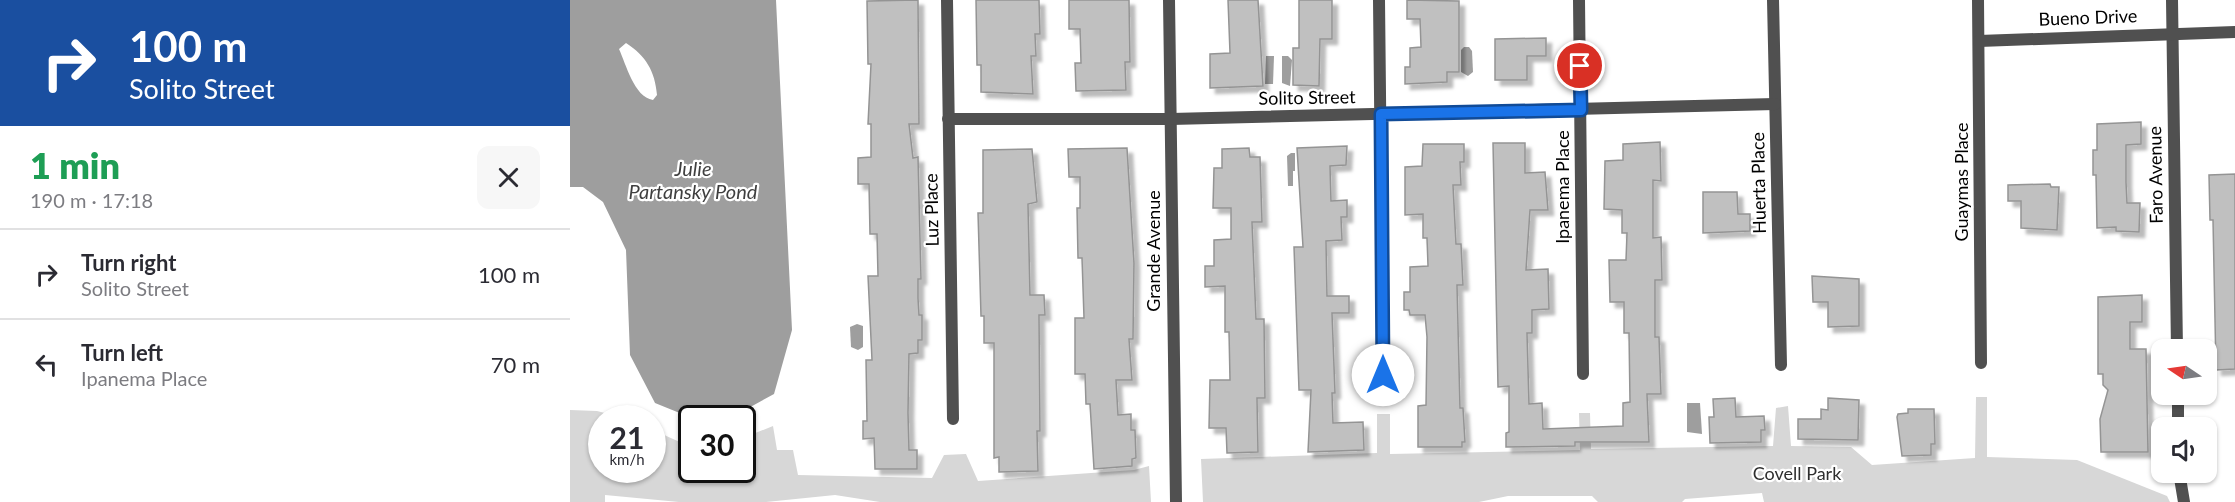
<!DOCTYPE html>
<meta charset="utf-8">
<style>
:root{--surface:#fff;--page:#f7f7f7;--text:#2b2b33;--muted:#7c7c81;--line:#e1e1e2}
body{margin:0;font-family:Lato,sans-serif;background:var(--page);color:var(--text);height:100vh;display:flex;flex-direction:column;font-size:22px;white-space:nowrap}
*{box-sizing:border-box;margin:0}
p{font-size:20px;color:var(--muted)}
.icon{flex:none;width:33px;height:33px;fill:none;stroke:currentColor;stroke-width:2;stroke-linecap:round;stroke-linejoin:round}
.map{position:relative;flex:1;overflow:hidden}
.side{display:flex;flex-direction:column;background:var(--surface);width:570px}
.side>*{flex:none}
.banner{background:#1a4fa0;color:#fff;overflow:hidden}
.needle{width:39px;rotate:283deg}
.tools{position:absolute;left:1581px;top:339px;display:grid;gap:12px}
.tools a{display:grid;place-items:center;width:66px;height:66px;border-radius:12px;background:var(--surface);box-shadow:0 2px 4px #0004;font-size:30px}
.speed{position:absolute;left:18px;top:405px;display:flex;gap:12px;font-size:30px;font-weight:700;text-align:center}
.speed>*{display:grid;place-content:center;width:78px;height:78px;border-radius:50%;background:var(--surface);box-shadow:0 2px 4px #0004;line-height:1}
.speed small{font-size:15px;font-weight:400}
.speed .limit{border:3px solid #111;border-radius:9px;background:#fff;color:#111}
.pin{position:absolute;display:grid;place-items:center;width:51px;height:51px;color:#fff;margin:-26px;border:3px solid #fff;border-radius:50%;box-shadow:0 2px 6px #0007}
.me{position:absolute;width:66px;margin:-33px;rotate:0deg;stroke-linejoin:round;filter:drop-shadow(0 0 4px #0008)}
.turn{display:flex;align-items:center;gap:21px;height:126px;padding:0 30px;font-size:27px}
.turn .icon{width:78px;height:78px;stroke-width:2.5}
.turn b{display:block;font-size:42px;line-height:51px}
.round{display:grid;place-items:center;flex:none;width:63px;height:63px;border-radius:12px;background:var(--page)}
.overview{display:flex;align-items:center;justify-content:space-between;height:102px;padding:0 30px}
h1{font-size:36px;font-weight:800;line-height:45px;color:#1e9e55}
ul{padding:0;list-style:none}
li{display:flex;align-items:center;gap:18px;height:90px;padding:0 30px;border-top:2px solid var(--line)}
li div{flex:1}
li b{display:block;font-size:22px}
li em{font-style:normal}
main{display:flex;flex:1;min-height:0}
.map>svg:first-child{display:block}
.green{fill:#d7d7d7}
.water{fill:#9e9e9e;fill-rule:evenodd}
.building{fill:#c0c0c0;stroke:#949494;stroke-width:1.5;filter:url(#shadow)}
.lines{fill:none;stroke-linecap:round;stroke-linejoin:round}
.minor{stroke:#505050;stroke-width:12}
.route-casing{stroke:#114b97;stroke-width:15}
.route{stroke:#1a73e8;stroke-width:10}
.labels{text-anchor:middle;stroke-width:4.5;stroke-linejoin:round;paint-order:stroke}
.street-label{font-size:18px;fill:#000;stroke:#fff}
.park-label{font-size:18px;fill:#2e2e2e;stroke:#fff}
.water-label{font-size:20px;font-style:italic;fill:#3f3f3f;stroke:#fff}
</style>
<main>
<section class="side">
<div class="banner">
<div class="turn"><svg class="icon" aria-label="right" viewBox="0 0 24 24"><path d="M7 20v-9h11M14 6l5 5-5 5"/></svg><div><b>100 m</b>Solito Street</div></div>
</div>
<div class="overview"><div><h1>1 min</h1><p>190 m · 17:18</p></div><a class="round"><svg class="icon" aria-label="close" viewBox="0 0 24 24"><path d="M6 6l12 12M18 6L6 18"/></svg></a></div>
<ul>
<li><svg class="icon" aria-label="right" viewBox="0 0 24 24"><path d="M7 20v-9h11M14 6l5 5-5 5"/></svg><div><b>Turn right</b><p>Solito Street</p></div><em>100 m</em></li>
<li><svg class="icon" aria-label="left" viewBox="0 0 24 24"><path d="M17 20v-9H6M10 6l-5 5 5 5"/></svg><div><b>Turn left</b><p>Ipanema Place</p></div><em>70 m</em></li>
</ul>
</section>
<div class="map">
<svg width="1665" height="502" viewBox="0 0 1665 502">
<defs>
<filter id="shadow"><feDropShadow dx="5.5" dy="5.5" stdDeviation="1.5" flood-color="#0004"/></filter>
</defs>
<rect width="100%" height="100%" fill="#fff"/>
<g class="green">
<path d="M 1406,397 L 1417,397 L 1417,457 L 1507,460 L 1597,496 L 1600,502 L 1194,502 L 1192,493 L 1115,499 L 1112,502 L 1028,502 L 1022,496 L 938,496 L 909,502 L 633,502 L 631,459 L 807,453 L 807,414 L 820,414 L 820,454 L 1010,450 L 1009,413 L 1020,413 L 1021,449 L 1203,446 L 1206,408 L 1218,406 L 1221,446 L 1281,447 L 1302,465 L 1405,458 Z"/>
<path d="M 0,410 L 27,411 L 54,418 L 32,418 L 32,470 L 82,470 L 83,430 L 112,443 L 121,442 L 122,470 L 172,470 L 173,438 L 203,426 L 207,450 L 223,450 L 228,475 L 362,478 L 374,455 L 396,454 L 408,481 L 564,470 L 579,466 L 581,502 L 310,502 L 265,495 L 196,502 L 109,502 L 35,495 L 35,502 L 0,502 Z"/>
</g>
<g class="water">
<path d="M 0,0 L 206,0 L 222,330 L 204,394 L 164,416 L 148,418 L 122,418 L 85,403 L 60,355 L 56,250 L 33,202 L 13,187 L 0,187 ZM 56,43 C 76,56 85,71 87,95 L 83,100 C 64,97 56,64 49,49 Z"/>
<path d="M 894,47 L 899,47 L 902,51 L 903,72 L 898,76 L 891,72 L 891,50 Z"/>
<path d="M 696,56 L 704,56 L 703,84 L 695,84 Z"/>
<path d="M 712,56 L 718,56 L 722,60 L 720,86 L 712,83 Z"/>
<path d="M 721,153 L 725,153 L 725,171 L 723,171 L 723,186 L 718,186 L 717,156 Z"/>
<path d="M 287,324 L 293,326 L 293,347 L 288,350 L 281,347 L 280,327 Z"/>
<path d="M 1117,403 L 1130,403 L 1132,434 L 1117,432 Z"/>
</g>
<g class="building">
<path d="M 348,0 L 349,124 L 339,124 L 343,158 L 348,157 L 351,279 L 348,279 L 348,298 L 349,315 L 352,315 L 352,340 L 348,340 L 348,353 L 339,354 L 338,413 L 339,450 L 347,450 L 347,469 L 305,469 L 304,438 L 293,439 L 293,421 L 297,421 L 296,360 L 302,360 L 298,276 L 308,276 L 307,234 L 300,234 L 299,184 L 288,184 L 288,158 L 301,157 L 301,124 L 298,124 L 301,64 L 298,64 L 297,1 Z"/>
<path d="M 406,0 L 469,0 L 470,34 L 465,34 L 466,56 L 461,56 L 463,94 L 411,92 L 411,65 L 407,65 Z"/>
<path d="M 499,0 L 559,0 L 560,62 L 555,62 L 556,90 L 506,91 L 505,63 L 511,63 L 510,29 L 499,29 Z"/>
<path d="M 658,0 L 688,0 L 693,86 L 640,88 L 640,54 L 660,53 Z"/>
<path d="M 729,0 L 762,0 L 762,39 L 750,39 L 749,86 L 723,85 L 723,48 L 729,48 Z"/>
<path d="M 837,0 L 889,1 L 889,72 L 877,72 L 877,82 L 835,84 L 835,67 L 840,67 L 840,48 L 851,47 L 850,19 L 837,19 Z"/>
<path d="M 976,38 L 976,56 L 957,56 L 957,80 L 925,80 L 925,39 Z"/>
<path d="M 1571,122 L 1571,144 L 1556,145 L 1556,182 L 1557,203 L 1570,203 L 1569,232 L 1546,231 L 1546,227 L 1527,228 L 1526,175 L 1523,175 L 1523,150 L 1527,150 L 1527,124 Z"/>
<path d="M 1090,142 L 1091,181 L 1083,180 L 1083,238 L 1091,237 L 1092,280 L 1085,280 L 1085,337 L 1089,337 L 1091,394 L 1077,394 L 1079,442 L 1005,442 L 1005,446 L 936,447 L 936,433 L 939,432 L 939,386 L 928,387 L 923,143 L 955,143 L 955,173 L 975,172 L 978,210 L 960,210 L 956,270 L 978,269 L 979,309 L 962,310 L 962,333 L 957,333 L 959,404 L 972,403 L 973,429 L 1053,426 L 1053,403 L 1060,402 L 1059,333 L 1054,333 L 1054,302 L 1040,302 L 1039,260 L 1056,260 L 1057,233 L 1052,233 L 1052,210 L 1034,209 L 1035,161 L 1053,160 L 1053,144 Z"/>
<path d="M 853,144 L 894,144 L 894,162 L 890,162 L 891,185 L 883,185 L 886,244 L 891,244 L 893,285 L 887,285 L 890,408 L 893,408 L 895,442 L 892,442 L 892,447 L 848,447 L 848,406 L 856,405 L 857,337 L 855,315 L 840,315 L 839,310 L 834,310 L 834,292 L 840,292 L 840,267 L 858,266 L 857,238 L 853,238 L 853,214 L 835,215 L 835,167 L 852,166 Z"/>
<path d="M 777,146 L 776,165 L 760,166 L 761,201 L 777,200 L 777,217 L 771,217 L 772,240 L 756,241 L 757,296 L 779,296 L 779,313 L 762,313 L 765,393 L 762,393 L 763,423 L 793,422 L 794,450 L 738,452 L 741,390 L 729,390 L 724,247 L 733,247 L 727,148 Z"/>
<path d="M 557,148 L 564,263 L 563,339 L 559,339 L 562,380 L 546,380 L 548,415 L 561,414 L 561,430 L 565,430 L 566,458 L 562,459 L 562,466 L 524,469 L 520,404 L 516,404 L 515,374 L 505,374 L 505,318 L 514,318 L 512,258 L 508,258 L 507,208 L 510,208 L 510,177 L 499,177 L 498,149 Z"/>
<path d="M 679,148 L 680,157 L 690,157 L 692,222 L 682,222 L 686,319 L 694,319 L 695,398 L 687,398 L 688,452 L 657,453 L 656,428 L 639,428 L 640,380 L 660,380 L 659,332 L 655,332 L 655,286 L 635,287 L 635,266 L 644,266 L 644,240 L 661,239 L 661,208 L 643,208 L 644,168 L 652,168 L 652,149 Z"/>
<path d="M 462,149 L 467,202 L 458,204 L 460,295 L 474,295 L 475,315 L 469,315 L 470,431 L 467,431 L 468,471 L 429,472 L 429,457 L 424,458 L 424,343 L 414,343 L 414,316 L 411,316 L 408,213 L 413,213 L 413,150 Z"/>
<path d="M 1665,174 L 1665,369 L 1646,370 L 1643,220 L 1640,220 L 1639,175 Z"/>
<path d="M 1480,184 L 1481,187 L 1489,187 L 1487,230 L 1451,228 L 1451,201 L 1438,201 L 1438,185 Z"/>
<path d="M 1133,192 L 1167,192 L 1168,214 L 1180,214 L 1180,231 L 1133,233 Z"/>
<path d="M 1242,276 L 1289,279 L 1289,326 L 1258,327 L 1258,302 L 1243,302 Z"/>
<path d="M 1572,295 L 1572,322 L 1560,322 L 1560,349 L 1576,349 L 1578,452 L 1531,452 L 1530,419 L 1538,390 L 1533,385 L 1533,374 L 1528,374 L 1528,297 Z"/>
<path d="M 1165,398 L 1166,417 L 1194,416 L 1195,430 L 1191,430 L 1191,442 L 1140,443 L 1139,417 L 1144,417 L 1143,399 Z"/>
<path d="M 1258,398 L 1289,400 L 1288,440 L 1228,439 L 1228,419 L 1251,419 L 1251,409 L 1258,410 Z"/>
<path d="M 1338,409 L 1364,409 L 1365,444 L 1361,444 L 1361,455 L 1332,456 L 1327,417 L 1328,414 L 1338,413 Z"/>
</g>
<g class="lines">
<g class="minor">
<path d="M 377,0 L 383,419"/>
<path d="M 599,0 L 606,502"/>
<path d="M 809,0 L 813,375"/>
<path d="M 1009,0 L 1013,374"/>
<path d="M 1203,0 L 1211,365"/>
<path d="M 1408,0 L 1411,363"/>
<path d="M 1602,0 L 1607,350"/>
<path d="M 1409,41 L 1665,32"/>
<path d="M 378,119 L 601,119 L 1205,104"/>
<path d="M 1608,394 L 1608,428"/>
<path d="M 1609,472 L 1614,502"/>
</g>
</g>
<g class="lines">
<g class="route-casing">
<path id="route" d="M 813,375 L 811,114 L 1011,110 L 1010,66"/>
</g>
<use href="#route" class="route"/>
</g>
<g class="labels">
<g class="street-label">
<text transform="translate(1518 18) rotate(-2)" y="6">Bueno Drive</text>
<text transform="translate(737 98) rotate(-1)" y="6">Solito Street</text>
<text transform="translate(1586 175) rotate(-91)" y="6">Faro Avenue</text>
<text transform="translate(1392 182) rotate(-90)" y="6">Guaymas Place</text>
<text transform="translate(1189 183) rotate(-91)" y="6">Huerta Place</text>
<text transform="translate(993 187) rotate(-90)" y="6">Ipanema Place</text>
<text transform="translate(362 210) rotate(-91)" y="6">Luz Place</text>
<text transform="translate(584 251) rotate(-90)" y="6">Grande Avenue</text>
</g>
<g class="park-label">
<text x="1227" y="480">Covell Park</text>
</g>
<g class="water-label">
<text x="123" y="176">Julie<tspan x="123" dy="23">Partansky Pond</tspan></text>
</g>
</g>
</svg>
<div class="tools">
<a><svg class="needle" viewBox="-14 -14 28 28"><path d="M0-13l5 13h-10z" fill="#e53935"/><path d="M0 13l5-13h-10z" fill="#7c7c81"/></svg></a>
<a><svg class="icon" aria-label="sound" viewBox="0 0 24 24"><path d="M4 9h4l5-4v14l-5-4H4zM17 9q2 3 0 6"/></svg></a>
</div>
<div class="speed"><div>21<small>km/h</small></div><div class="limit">30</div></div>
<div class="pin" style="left:1010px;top:66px;background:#d93025"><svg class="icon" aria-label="arrive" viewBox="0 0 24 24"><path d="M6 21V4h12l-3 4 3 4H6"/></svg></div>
<svg class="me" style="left:813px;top:375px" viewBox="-20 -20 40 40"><circle r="19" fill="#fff"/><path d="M0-13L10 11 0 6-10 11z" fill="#1a73e8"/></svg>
</div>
</main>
